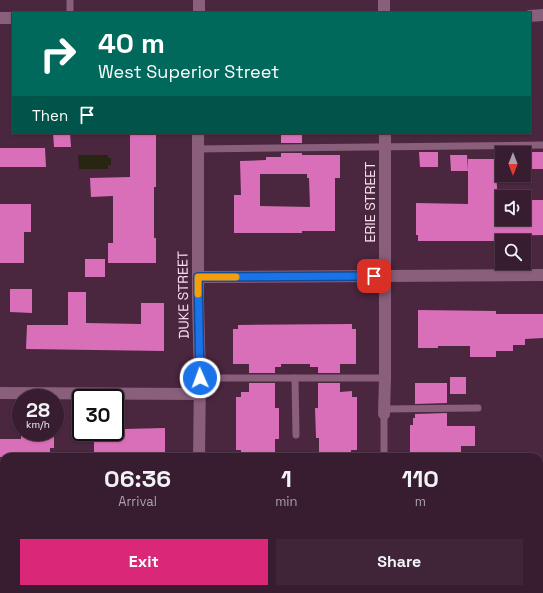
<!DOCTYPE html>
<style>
:root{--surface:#381c2f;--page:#3f2537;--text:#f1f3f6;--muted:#aba1aa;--line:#523a4b;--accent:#db2777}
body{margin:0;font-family:"Space Grotesk",sans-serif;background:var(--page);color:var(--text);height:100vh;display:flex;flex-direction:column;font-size:15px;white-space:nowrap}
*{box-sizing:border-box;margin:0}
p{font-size:13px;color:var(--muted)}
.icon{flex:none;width:22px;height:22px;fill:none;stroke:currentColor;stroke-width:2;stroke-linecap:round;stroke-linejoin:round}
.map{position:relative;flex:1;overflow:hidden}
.drawer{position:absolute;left:0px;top:453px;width:543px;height:140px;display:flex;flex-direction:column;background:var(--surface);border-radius:12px 12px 0 0;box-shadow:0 1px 3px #0004,0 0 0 1px var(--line)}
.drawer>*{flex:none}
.hud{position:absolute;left:12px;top:12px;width:519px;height:122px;border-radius:0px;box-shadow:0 1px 3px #0004,0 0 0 1px var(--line);background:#00695c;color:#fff;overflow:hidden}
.needle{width:26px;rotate:180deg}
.buttons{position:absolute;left:495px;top:146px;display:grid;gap:8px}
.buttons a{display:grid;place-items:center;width:36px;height:36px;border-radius:0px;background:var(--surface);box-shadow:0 1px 3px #0004,0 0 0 1px var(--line);font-size:20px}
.speed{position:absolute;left:12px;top:389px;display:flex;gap:8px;font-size:20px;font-weight:700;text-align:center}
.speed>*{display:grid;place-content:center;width:52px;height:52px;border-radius:50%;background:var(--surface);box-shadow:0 1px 3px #0004,0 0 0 1px var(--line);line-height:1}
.speed small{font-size:10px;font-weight:400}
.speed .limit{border:2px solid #111;border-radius:6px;background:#fff;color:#111}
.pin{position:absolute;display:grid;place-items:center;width:34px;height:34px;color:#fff;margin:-17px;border-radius:8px;box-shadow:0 2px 6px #0006}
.me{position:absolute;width:44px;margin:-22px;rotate:358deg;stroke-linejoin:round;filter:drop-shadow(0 0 3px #0008)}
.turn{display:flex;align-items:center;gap:14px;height:84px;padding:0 20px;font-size:18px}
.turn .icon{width:52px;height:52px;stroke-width:2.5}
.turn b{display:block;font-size:28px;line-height:34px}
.then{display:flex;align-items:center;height:38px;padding:0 20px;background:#0003;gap:8px;font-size:15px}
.eta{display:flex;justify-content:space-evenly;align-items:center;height:68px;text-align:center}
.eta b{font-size:24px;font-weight:800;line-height:28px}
.button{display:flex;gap:8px;margin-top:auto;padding:8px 20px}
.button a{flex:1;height:46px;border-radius:0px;background:var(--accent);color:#fff;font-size:16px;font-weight:800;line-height:46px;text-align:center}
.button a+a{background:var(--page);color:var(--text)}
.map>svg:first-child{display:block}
.green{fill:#6b290f}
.water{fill:#292513}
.building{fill:#d96fb9;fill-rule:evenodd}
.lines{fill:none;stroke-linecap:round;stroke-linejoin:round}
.service{stroke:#895f7b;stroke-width:7}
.minor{stroke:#895f7b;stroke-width:12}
.motorway{stroke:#449eb8;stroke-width:12}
.route-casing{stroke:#114b97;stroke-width:10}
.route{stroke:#1a73e8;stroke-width:7}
.slow{stroke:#f59e0b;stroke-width:7}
.labels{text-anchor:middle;stroke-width:4;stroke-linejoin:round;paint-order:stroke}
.street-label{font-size:14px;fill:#f7dfee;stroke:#4a263f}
</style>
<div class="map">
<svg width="543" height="593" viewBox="0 0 543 593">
<rect width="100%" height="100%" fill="#4a263f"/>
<g class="green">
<path d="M 543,523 L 543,539 L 539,543 L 539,526 Z"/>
<path d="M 462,589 L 480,589 L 475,593 L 457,593 Z"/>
</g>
<path class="water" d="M 78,155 L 108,155 L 108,158 L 111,158 L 111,165 L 108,165 L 108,169 L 79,169 Z"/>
<g class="building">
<path d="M 53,133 L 70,133 L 71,147 L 54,147 Z"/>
<path d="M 130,133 L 156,133 L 156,187 L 154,187 L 154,238 L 156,238 L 156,263 L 108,263 L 108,243 L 113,243 L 113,196 L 91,197 L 90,178 L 130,177 Z"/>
<rect x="281" y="133" width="21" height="10"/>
<path d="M 0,148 L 45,148 L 46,167 L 0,167 Z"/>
<path d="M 419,152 L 438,152 L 438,167 L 420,167 Z"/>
<path d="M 526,152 L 543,152 L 543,169 L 527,169 Z"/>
<path d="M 281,153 L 302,153 L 302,155 L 340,155 L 340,178 L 335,178 L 335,231 L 302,231 L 302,233 L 234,233 L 234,195 L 241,195 L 240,161 L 266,160 L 266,157 L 281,157 ZM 260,174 L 307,174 L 307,178 L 309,178 L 310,207 L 260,206 Z"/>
<path d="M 450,155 L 467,155 L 468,171 L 451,171 Z"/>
<path d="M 468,159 L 496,159 L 498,219 L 524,219 L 524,200 L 543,200 L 543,235 L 498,236 L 498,241 L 418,241 L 418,235 L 416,235 L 416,203 L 468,204 Z"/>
<path d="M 0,204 L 31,204 L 31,232 L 24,232 L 24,263 L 0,263 Z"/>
<rect x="85" y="259" width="20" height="18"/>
<path d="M 10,289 L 32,289 L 32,313 L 10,312 Z"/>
<path d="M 68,292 L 86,292 L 86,323 L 141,324 L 141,303 L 164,303 L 164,351 L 26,349 L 27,325 L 68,325 Z"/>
<path d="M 418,310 L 496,311 L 496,314 L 543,314 L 543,338 L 525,339 L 525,345 L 513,345 L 513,351 L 496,351 L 496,357 L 470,357 L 470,346 L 438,346 L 438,348 L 418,348 Z"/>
<path d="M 352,324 L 352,329 L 356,329 L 356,364 L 340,364 L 340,373 L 318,373 L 318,367 L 310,367 L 310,364 L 281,364 L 281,367 L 275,367 L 275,373 L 249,373 L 249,364 L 233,364 L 233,329 L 238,329 L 238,325 Z"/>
<rect x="450" y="377" width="16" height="17"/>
<path d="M 249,383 L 275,383 L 275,408 L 279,408 L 279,439 L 275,439 L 275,455 L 241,455 L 241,450 L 236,450 L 236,397 L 241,397 L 241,392 L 249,392 Z"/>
<path d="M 318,383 L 340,383 L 340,392 L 352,391 L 352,397 L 357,397 L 357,450 L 351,450 L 351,455 L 319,455 L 319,438 L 316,438 L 315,408 L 318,408 Z"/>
<path d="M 415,383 L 447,383 L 447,403 L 415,404 Z"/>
<path d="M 447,413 L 447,426 L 475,426 L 475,446 L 461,446 L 461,455 L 446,455 L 446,457 L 410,457 L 410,425 L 413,425 L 413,418 L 415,418 L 415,414 Z"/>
<path d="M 165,428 L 165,455 L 111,456 L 111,457 L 94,457 L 94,441 L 97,441 L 97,432 L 124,432 L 124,429 Z"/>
<path d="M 21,432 L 54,432 L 54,448 L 50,448 L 50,457 L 0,457 L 0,439 L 21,439 Z"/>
</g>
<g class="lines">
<g class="service">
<path d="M 70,0 L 70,13"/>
<path d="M 197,149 L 543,145"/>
<path d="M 200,378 L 385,378"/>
<path d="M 295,378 L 296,435"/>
<path d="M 384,409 L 478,408"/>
<path d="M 384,414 L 384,457"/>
<path d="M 290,593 L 298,589"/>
</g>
<g class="minor">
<path d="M 199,0 L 199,13"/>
<path d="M 384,0 L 384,13"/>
<path d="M 530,16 L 543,15"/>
<path d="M 0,18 L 13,18"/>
<path d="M 198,133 L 198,301 L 200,378 L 199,457"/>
<path d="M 198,277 L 543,275"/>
<path d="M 0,393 L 199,394"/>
<path d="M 384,414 L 385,378 L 385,133"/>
<path d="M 201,589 L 201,593"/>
</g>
<g class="motorway">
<path d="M 539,506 L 543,503"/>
<path d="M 539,563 L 543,559"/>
<path d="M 431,593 L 436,589"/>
<path d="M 501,593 L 506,589"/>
<path d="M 535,593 L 543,587"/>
</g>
</g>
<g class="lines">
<g class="route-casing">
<path id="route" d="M 200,378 L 198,277 L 374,276"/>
</g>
<use href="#route" class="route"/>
<path class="slow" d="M 198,294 L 198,277 L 236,277"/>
</g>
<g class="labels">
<g class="street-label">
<text transform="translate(370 202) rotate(-90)" y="5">ERIE STREET</text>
<text transform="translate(183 295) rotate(-91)" y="5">DUKE STREET</text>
</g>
</g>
</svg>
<div class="buttons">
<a><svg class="needle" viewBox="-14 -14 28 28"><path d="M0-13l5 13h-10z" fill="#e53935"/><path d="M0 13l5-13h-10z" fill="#aba1aa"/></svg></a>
<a><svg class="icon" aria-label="sound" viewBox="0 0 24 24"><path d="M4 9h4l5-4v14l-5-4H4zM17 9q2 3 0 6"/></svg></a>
<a><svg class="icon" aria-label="search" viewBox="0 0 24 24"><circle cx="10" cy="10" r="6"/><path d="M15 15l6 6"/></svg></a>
</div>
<div class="speed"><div>28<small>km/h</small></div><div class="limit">30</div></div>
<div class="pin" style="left:374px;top:276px;background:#d93025"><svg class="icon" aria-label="arrive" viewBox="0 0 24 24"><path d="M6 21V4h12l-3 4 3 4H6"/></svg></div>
<svg class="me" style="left:200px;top:378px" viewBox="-20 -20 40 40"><circle r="17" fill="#1a73e8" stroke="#fff" stroke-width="3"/><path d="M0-11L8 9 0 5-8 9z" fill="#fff"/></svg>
<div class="hud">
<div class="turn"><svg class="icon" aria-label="right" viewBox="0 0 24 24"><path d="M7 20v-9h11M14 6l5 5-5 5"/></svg><div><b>40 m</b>West Superior Street</div></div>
<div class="then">Then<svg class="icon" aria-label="arrive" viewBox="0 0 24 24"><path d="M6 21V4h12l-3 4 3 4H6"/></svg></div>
</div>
<section class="drawer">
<div class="eta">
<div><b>06:36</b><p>Arrival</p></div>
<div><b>1</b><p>min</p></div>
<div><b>110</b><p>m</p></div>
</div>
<div class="button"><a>Exit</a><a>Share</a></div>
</section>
</div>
